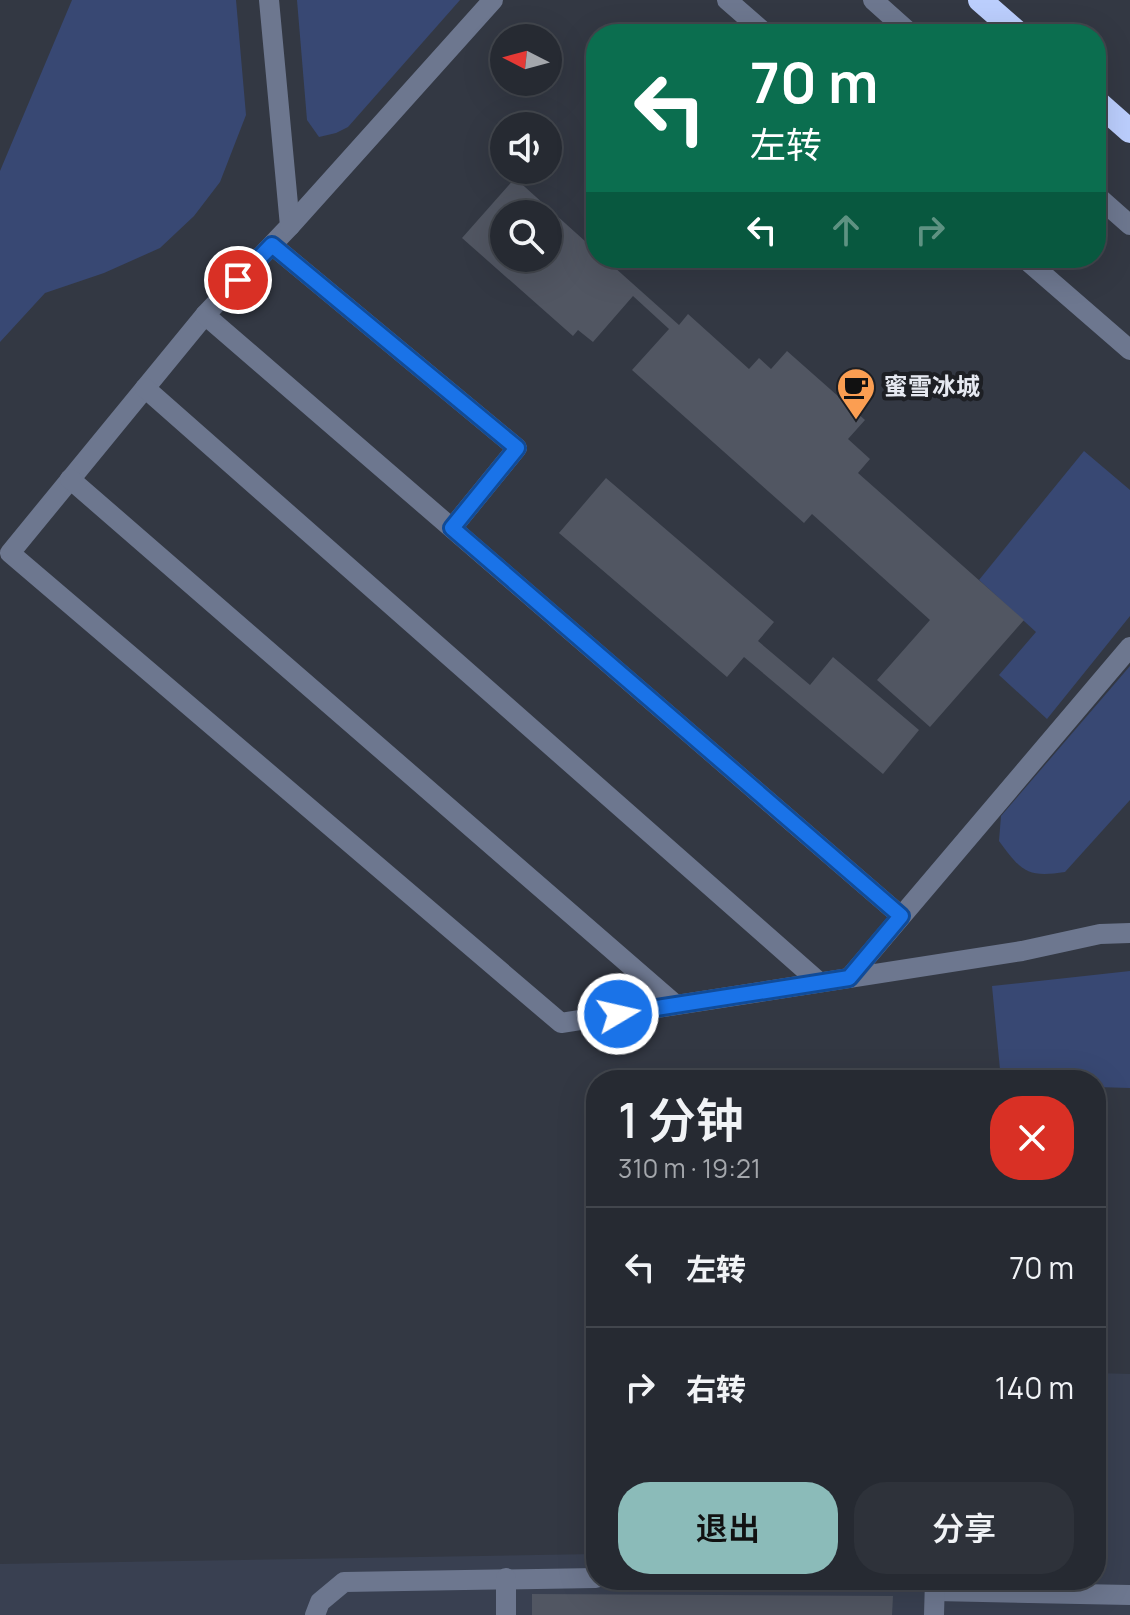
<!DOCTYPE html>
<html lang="zh">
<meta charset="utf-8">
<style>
:root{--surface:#262a32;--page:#2e323a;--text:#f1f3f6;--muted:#a4a7ac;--line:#42464d;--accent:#8bbbb9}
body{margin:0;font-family:Manrope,"Noto Sans SC",sans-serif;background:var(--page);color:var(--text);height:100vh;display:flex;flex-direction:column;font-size:30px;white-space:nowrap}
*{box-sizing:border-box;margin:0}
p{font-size:26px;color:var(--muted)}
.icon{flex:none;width:44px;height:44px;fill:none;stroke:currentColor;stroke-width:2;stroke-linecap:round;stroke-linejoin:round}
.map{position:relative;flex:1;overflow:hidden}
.panel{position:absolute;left:586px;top:1070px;width:520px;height:520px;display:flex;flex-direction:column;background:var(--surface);border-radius:32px;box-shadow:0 8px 32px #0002,0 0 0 2px var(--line)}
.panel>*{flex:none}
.banner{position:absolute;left:586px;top:24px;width:520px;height:244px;border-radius:32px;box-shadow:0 8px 32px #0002,0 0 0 2px var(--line);background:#0b6e4f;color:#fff;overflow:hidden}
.needle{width:52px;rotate:276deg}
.controls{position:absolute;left:490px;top:24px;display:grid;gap:16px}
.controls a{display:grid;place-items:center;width:72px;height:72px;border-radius:50%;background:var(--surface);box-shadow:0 8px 32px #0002,0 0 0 2px var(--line);font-size:40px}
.pin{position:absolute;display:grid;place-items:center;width:68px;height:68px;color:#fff;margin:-34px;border:4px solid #fff;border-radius:50%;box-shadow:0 2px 8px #0007}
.me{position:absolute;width:88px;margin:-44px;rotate:81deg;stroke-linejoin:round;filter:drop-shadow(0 0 6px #0008)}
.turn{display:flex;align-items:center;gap:28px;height:168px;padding:0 32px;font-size:36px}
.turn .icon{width:104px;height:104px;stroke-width:2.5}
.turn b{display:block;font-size:56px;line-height:68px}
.lanes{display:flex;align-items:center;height:76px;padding:0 32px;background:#0003;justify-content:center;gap:40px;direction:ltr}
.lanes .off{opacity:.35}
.round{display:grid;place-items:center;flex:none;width:84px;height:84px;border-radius:32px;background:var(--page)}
.headline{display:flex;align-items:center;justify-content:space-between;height:136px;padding:0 32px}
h1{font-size:48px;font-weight:600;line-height:60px}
.primary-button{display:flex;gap:16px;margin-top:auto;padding:16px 32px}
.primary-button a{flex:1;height:92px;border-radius:32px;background:var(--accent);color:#111;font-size:32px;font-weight:600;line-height:92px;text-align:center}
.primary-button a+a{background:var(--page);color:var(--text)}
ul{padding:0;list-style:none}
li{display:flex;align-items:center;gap:24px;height:120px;padding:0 32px;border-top:2px solid var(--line)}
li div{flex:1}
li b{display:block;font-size:30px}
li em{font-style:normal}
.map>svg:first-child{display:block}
.built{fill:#394051}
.green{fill:#384873}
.building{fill:#515662;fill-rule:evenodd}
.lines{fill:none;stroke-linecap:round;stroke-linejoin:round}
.minor{stroke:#6d778f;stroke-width:20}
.highway{stroke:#bbcefd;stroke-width:24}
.route-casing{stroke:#114b97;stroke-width:20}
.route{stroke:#1a73e8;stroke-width:14}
.labels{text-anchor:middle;stroke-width:8;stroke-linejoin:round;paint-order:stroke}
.poi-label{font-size:24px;font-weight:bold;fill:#e6e9f1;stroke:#1d1f24;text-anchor:start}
</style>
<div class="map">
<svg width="1130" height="1615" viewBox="0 0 1130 1615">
<rect width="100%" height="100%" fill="#333843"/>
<path class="built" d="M 1096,1373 L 1130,1374 L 1130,1615 L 0,1615 L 0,1564 L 596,1554 L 596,1580 L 1096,1580 Z"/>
<g class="green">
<path d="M 72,0 L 236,0 L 246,115 L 220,182 L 194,216 L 160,248 L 104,273 L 45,293 L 0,342 L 0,171 Z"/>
<path d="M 297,0 L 460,0 L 348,127 L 336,133 L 319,137 L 307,120 Z"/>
<path d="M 1084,451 L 1130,490 L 1130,616 L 1047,719 L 999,675 L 1036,632 L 979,580 Z"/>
<path d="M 1130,666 L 1130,800 L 1065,872 C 1027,878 1021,871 999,841 L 1001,816 Z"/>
<path d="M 1130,971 L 1130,1088 L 1096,1087 L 1096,1080 L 1001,1080 L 992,986 Z"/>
</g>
<g class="building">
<path d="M 515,178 L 596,251 L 596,258 L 604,258 L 679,325 L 688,314 L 749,369 L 759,358 L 771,369 L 787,351 L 865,420 L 848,439 L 870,459 L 858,473 L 1024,620 L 930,727 L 877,680 L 930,620 L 812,514 L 804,523 L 632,370 L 669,329 L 633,296 L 593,342 L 578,330 L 573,336 L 462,238 ZM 504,214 L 548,214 L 548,258 L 504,258 Z"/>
<path d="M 606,478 L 774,622 L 758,641 L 810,685 L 833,657 L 919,730 L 883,774 L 744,657 L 727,677 L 559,533 Z"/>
<path d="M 532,1594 L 893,1596 L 892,1615 L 532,1615 Z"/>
</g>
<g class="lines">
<g class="minor">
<path d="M 269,0 L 290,226 L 205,315 L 10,553 L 561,1023 L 1022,951 L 1100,934 L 1130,933"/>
<path d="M 727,0 L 766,34"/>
<path d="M 873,0 L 911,34"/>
<path d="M 1096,195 L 1130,225"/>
<path d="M 290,226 L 493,0"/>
<path d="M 272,245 L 517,448 L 452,528"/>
<path d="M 1024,258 L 1130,350"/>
<path d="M 205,315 L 901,916"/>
<path d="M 145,388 L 819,982"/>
<path d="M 70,479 L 676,1005"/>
<path d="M 849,978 L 1130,647"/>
<path d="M 935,1591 L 1130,1595"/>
<path d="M 315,1615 L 320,1602 L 344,1582 L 596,1578"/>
<path d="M 506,1615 L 506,1578"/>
<path d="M 934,1615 L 935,1580"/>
</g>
<g class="highway">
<path d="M 980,0 L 1019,34"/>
<path d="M 1096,101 L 1130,131"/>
</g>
</g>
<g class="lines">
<g class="route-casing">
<path id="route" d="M 238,280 L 272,245 L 517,448 L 452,528 L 901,916 L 849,978 L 618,1014"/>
</g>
<use href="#route" class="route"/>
</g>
<defs>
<g id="cafe-pin" transform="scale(2)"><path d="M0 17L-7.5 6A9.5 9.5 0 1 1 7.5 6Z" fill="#fb9e52" stroke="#1d1f24"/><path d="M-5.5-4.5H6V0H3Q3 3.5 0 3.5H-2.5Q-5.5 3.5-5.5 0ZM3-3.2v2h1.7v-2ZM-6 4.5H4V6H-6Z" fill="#111"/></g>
</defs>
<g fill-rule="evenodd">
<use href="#cafe-pin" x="856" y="387"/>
</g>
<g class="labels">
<g class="poi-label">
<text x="884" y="395">蜜雪冰城</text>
</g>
</g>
</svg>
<div class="controls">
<a><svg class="needle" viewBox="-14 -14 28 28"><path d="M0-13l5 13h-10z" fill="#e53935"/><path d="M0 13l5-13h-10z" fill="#a4a7ac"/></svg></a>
<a><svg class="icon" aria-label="sound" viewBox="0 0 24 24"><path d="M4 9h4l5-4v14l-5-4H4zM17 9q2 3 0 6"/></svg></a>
<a><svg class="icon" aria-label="search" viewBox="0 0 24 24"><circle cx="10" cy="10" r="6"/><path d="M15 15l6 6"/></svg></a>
</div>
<div class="pin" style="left:238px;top:280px;background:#d93025"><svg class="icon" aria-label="arrive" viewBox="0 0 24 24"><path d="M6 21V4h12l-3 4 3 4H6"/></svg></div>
<svg class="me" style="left:618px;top:1014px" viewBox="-20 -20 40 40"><circle r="17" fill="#1a73e8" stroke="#fff" stroke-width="3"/><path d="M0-11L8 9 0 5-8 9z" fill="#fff"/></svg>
<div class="banner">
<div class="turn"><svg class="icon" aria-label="left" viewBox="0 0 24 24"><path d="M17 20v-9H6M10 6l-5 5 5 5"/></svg><div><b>70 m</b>左转</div></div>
<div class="lanes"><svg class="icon" aria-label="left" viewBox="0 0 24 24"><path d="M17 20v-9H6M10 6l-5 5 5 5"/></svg><svg class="icon off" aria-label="ahead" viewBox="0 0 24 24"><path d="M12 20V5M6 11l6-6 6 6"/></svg><svg class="icon off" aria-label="right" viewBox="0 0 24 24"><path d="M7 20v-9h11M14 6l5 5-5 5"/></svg></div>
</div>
<section class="panel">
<div class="headline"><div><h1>1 分钟</h1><p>310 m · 19:21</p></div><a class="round" style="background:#d93025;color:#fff"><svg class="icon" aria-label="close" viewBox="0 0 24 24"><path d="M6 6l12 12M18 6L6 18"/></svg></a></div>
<ul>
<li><svg class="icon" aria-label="left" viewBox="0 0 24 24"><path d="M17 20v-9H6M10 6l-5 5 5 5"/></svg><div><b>左转</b></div><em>70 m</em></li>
<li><svg class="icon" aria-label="right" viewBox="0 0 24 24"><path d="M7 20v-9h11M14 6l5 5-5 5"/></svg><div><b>右转</b></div><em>140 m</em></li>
</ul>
<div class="primary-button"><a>退出</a><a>分享</a></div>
</section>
</div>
